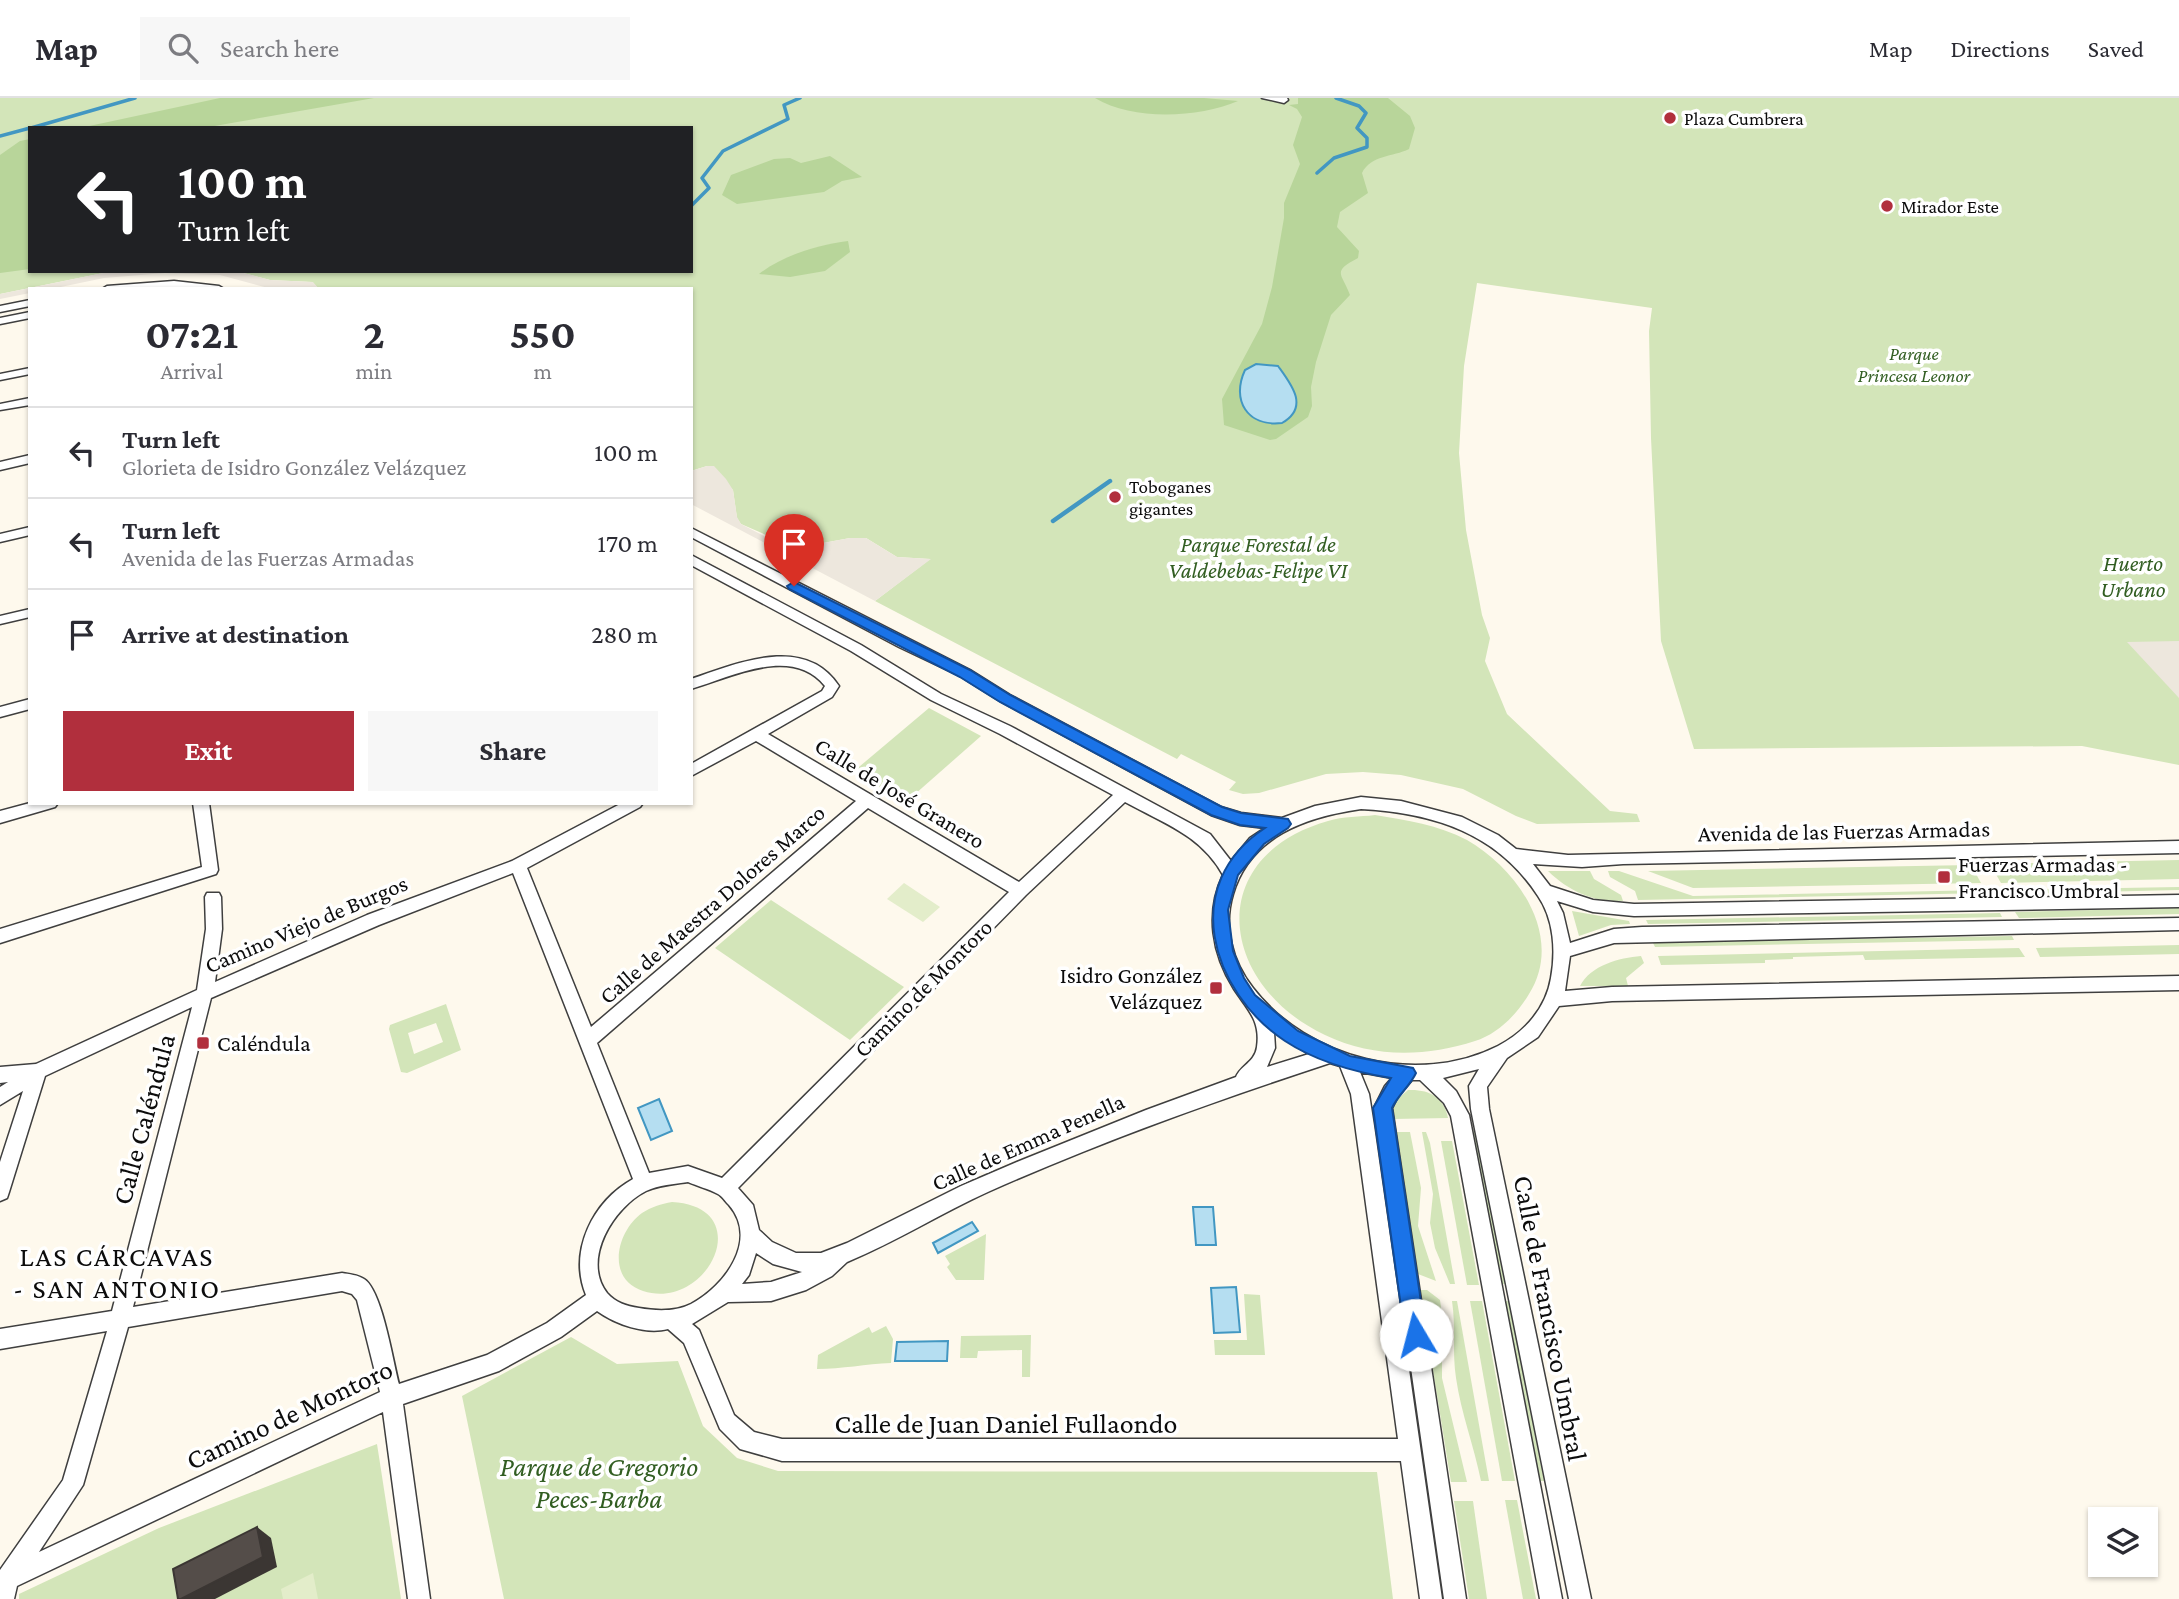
<!DOCTYPE html>
<meta charset="utf-8">
<style>
:root{--surface:#fff;--page:#f7f7f7;--text:#2b2b33;--muted:#7c7c81;--line:#e1e1e2;--accent:#b12f3d}
body{margin:0;font-family:"Crimson Pro",serif;background:var(--page);color:var(--text);height:100vh;display:flex;flex-direction:column;font-size:26px;white-space:nowrap}
*{box-sizing:border-box;margin:0}
p{font-size:23px;color:var(--muted)}
.icon{flex:none;width:38px;height:38px;fill:none;stroke:currentColor;stroke-width:2;stroke-linecap:round;stroke-linejoin:round}
.map{position:relative;flex:1;overflow:hidden}
.drawer{position:absolute;left:28px;top:189px;width:665px;height:518px;display:flex;flex-direction:column;background:var(--surface);border-radius:0px;box-shadow:0 2px 5px #0004}
.drawer>*{flex:none}
.hud{position:absolute;left:28px;top:28px;width:665px;height:147px;border-radius:0px;box-shadow:0 2px 5px #0004;background:#202124;color:#fff;overflow:hidden}
.fabs{position:absolute;left:2088px;top:1409px;display:grid;gap:14px}
.fabs a{display:grid;place-items:center;width:70px;height:70px;border-radius:0px;background:var(--surface);box-shadow:0 2px 5px #0004;font-size:35px}
.pin{position:absolute;display:grid;place-items:center;width:60px;height:60px;color:#fff;margin:-72px -30px;border-radius:50% 50% 50% 0;rotate:-45deg;box-shadow:0 0 7px #0007}
.pin .icon{rotate:45deg}
.me{position:absolute;width:77px;margin:-38px;rotate:352deg;stroke-linejoin:round;filter:drop-shadow(0 0 5px #0008)}
.turn{display:flex;align-items:center;gap:24px;height:147px;padding:0 35px;font-size:32px}
.turn .icon{width:91px;height:91px;stroke-width:2.5}
.turn b{display:block;font-size:49px;line-height:60px}
.eta{display:flex;justify-content:space-evenly;align-items:center;height:119px;text-align:center}
.eta b{font-size:42px;font-weight:700;line-height:49px}
.cta{display:flex;gap:14px;margin-top:auto;padding:14px 35px}
.cta a{flex:1;height:80px;border-radius:0px;background:var(--accent);color:#fff;font-size:28px;font-weight:700;line-height:80px;text-align:center}
.cta a+a{background:var(--page);color:var(--text)}
ul{padding:0;list-style:none}
li{display:flex;align-items:center;gap:21px;height:91px;padding:0 35px;border-top:2px solid var(--line)}
li div{flex:1}
li b{display:block;font-size:26px}
li em{font-style:normal}
header{display:flex;align-items:center;gap:42px;box-sizing:border-box;height:98px;padding:0 35px;background:var(--surface);border-bottom:2px solid var(--line)}
header strong{font-size:33px}
nav{display:flex;gap:38px;margin-inline-start:auto;font-size:24px}
.search{width:490px;height:63px;background:var(--page);display:flex;align-items:center;gap:18px;box-sizing:border-box;padding:0 24px;border-radius:0px;color:var(--muted);font-size:26px}
.map>svg:first-child{display:block}
.green{fill:#d3e5b9;fill-rule:evenodd}
.forest{fill:#b8d59a}
.pitch{fill:#e3edca}
.plaza{fill:#ede7dd}
.water{fill:#b5def1;stroke:#4297c2;stroke-width:2}
.lines{fill:none;stroke-linecap:round;stroke-linejoin:round}
.stream-far1{stroke:#4297c2;stroke-width:3.5}
.stream{stroke:#4297c2;stroke-width:4.5}
.minor-casing{stroke:#3f3f3f;stroke-width:3}
.minor{fill:#fff;fill-rule:evenodd}
.shaded-wall{fill:#3b3633}
.building{fill:#544d49;stroke:#3b3633;stroke-width:2}
.route{fill:#1a73e8;stroke:#114b97;stroke-width:2}
.poi-dot{fill:#b12f3d;stroke:#fff;stroke-width:2.5}
.labels{text-anchor:middle;stroke-width:7;stroke-linejoin:round;paint-order:stroke}
.far-poi-label{font-size:19px;fill:#0c0c0c;stroke:#fff;text-anchor:start}
.far-park-label{font-size:19px;font-style:italic;fill:#325e22;stroke:#fff}
.park-label{font-size:23px;font-style:italic;fill:#325e22;stroke:#fff}
.street-label{font-size:23px;fill:#0c0c0c;stroke:#fff}
.poi-label{font-size:23px;fill:#0c0c0c;stroke:#fff;text-anchor:start}
.near-street-label{font-size:28px;fill:#0c0c0c;stroke:#fff}
.near-neighbourhood-label{font-size:28px;letter-spacing:2px;fill:#0c0c0c;stroke:#fff}
.near-park-label{font-size:28px;font-style:italic;fill:#325e22;stroke:#fff}
</style>
<header>
<strong>Map</strong>
<div class="search"><svg class="icon" aria-label="search" viewBox="0 0 24 24"><circle cx="10" cy="10" r="6"/><path d="M15 15l6 6"/></svg>Search here</div>
<nav><a>Map</a><a>Directions</a><a>Saved</a></nav>
</header>
<div class="map">
<svg width="2179" height="1501" viewBox="0 0 2179 1501">
<rect width="100%" height="100%" fill="#fef9ed"/>
<g class="green">
<path d="M 0,0 L 2179,0 L 2179,667 L 2082,648 L 1694,651 L 1661,543 L 1651,340 L 1649,233 L 1652,210 L 1477,185 L 1464,268 L 1459,355 L 1466,432 L 1482,517 L 1490,540 L 1485,563 L 1507,616 L 1610,713 L 1637,716 L 1640,724 L 1537,726 L 1516,718 L 1463,691 L 1401,677 L 1363,674 L 1326,676 L 1259,695 L 1243,696 L 1229,692 L 1236,684 L 1181,656 L 1177,661 L 875,503 L 930,461 L 897,459 L 866,440 L 850,440 L 796,450 L 741,426 L 737,420 L 733,392 L 707,368 L 691,373 L 691,191 L 319,191 L 312,184 L 270,182 L 236,173 L 691,173 L 691,30 L 30,30 L 30,173 L 113,173 L 0,196 Z"/>
<path d="M 929,610 L 981,638 L 906,704 L 853,674 Z"/>
<path d="M 1375,717 C 1407,722 1438,727 1467,742 C 1518,771 1565,839 1529,896 C 1517,916 1498,936 1475,943 C 1425,959 1373,960 1325,937 C 1219,887 1202,759 1328,723 C 1343,718 1360,719 1375,717 Z"/>
<path d="M 2179,762 L 2179,781 L 2001,785 L 1990,766 Z"/>
<path d="M 1971,767 L 1981,785 L 1693,790 L 1648,773 Z"/>
<path d="M 1548,773 L 1590,773 L 1594,781 L 1621,797 L 1623,803 C 1593,804 1570,794 1548,773 Z"/>
<path d="M 1608,773 L 1619,773 L 1693,798 L 1987,792 L 1989,795 L 1638,802 L 1635,793 L 1610,779 Z"/>
<path d="M 2179,789 L 2179,792 L 2006,796 L 2004,792 Z"/>
<path d="M 771,802 L 904,889 L 850,942 L 715,850 Z"/>
<path d="M 2179,810 L 2179,816 L 2019,820 L 2015,814 Z"/>
<path d="M 1572,813 L 1629,823 L 1630,826 L 1611,827 L 1579,838 Z"/>
<path d="M 2000,815 L 2002,819 L 1648,826 L 1646,822 Z"/>
<path d="M 2012,838 L 2014,842 L 1655,849 L 1653,845 Z"/>
<path d="M 2179,847 L 2179,856 L 2040,859 L 2036,850 Z"/>
<path d="M 2019,850 L 2025,859 L 1865,862 L 1863,857 L 1793,859 L 1793,861 L 1765,862 L 1765,865 L 1661,867 L 1658,858 Z"/>
<path d="M 1641,858 L 1644,865 L 1626,880 L 1628,888 L 1580,888 C 1591,867 1619,860 1641,858 Z"/>
<path d="M 446,906 L 461,952 L 407,975 L 401,974 L 389,931 L 390,927 ZM 436,925 L 443,944 L 414,956 L 408,935 Z"/>
<path d="M 1408,992 C 1429,991 1444,999 1448,1020 L 1393,1021 L 1393,1005 Z"/>
<path d="M 1471,1033 L 1476,1033 L 1505,1186 L 1500,1186 Z"/>
<path d="M 1396,1034 L 1410,1034 L 1421,1090 L 1418,1128 L 1436,1183 L 1418,1176 Z"/>
<path d="M 1422,1034 L 1426,1034 L 1430,1045 L 1455,1186 L 1450,1186 L 1435,1150 L 1430,1125 L 1433,1096 Z"/>
<path d="M 1441,1043 L 1452,1043 L 1479,1187 L 1467,1187 Z"/>
<path d="M 672,1104 C 759,1109 707,1214 643,1193 C 606,1181 616,1134 642,1115 C 651,1109 661,1106 672,1104 Z"/>
<path d="M 986,1136 L 984,1182 L 956,1182 L 947,1169 L 950,1166 L 945,1158 Z"/>
<path d="M 1420,1192 L 1427,1192 L 1440,1202 L 1442,1217 L 1442,1280 L 1467,1384 L 1451,1384 Z"/>
<path d="M 1244,1196 L 1260,1197 L 1265,1257 L 1215,1257 L 1214,1242 L 1247,1242 Z"/>
<path d="M 1452,1203 L 1457,1203 L 1489,1383 L 1481,1383 C 1474,1348 1461,1315 1456,1280 C 1452,1255 1456,1229 1452,1203 Z"/>
<path d="M 1470,1203 L 1482,1203 L 1515,1383 L 1502,1383 Z"/>
<path d="M 1504,1203 L 1509,1203 L 1544,1383 L 1539,1383 Z"/>
<path d="M 886,1228 L 893,1241 L 891,1265 C 866,1266 842,1271 817,1271 L 818,1257 L 869,1229 L 872,1235 Z"/>
<path d="M 1031,1237 L 1030,1279 L 1022,1279 L 1022,1252 L 978,1253 L 977,1260 L 960,1260 L 961,1238 Z"/>
<path d="M 571,1239 L 617,1266 L 678,1263 L 703,1328 L 737,1360 L 778,1373 L 1377,1374 L 1393,1501 L 504,1501 L 462,1298 Z"/>
<path d="M 377,1346 L 401,1501 L 19,1501 L 19,1496 L 159,1430 Z"/>
<path d="M 1505,1402 L 1517,1402 L 1536,1501 L 1523,1501 Z"/>
<path d="M 1454,1403 L 1473,1403 L 1487,1501 L 1469,1501 Z"/>
</g>
<g class="forest">
<path d="M 220,0 L 374,0 L 203,30 L 80,30 Z"/>
<path d="M 1095,0 L 1204,0 L 1238,3 C 1198,20 1133,23 1095,0 Z"/>
<path d="M 1298,0 L 1388,0 L 1410,18 L 1415,30 L 1409,51 C 1393,59 1371,57 1362,75 L 1368,95 L 1340,114 L 1337,129 L 1359,153 L 1358,160 C 1331,174 1342,175 1350,197 L 1331,217 L 1316,264 L 1311,289 L 1312,308 L 1308,319 L 1276,341 L 1270,342 L 1224,327 L 1222,301 L 1262,226 L 1272,189 L 1284,120 L 1284,105 L 1300,66 L 1293,47 L 1302,19 L 1297,11 L 1289,7 L 1298,6 Z"/>
<path d="M 30,41 L 30,171 L 0,175 L 0,57 L 20,43 Z"/>
<path d="M 830,58 L 862,79 L 842,83 L 824,94 L 737,106 L 722,97 L 731,77 L 774,61 L 790,60 L 801,65 Z"/>
<path d="M 848,143 L 850,154 L 825,173 L 790,179 L 759,176 C 783,157 818,147 848,143 Z"/>
</g>
<g class="pitch">
<path d="M 904,785 L 940,809 L 923,824 L 887,801 Z"/>
<path d="M 313,1475 L 318,1501 L 283,1501 L 281,1491 Z"/>
</g>
<g class="plaza">
<path d="M 113,173 L 236,173 L 270,182 L 313,184 L 319,191 L 272,191 L 220,177 L 165,175 L 104,180 L 51,191 L 30,191 L 30,195 L 0,201 L 0,196 Z"/>
<path d="M 707,368 L 714,368 L 726,381 L 733,392 L 737,419 L 741,426 L 764,438 L 796,450 L 850,440 L 866,440 L 897,459 L 931,461 L 875,503 L 691,406 L 691,373 Z"/>
<path d="M 2179,543 L 2179,600 L 2127,544 Z"/>
</g>
<g class="water">
<path d="M 1256,266 L 1278,268 C 1291,286 1310,309 1282,325 C 1247,329 1231,302 1245,272 Z"/>
<path d="M 659,1001 L 672,1033 L 651,1042 L 638,1010 Z"/>
<path d="M 1193,1109 L 1213,1109 L 1216,1147 L 1196,1147 Z"/>
<path d="M 972,1124 L 978,1133 L 938,1155 L 933,1145 Z"/>
<path d="M 1236,1189 L 1240,1234 L 1214,1235 L 1211,1190 Z"/>
<path d="M 948,1243 L 947,1263 L 895,1263 L 897,1244 Z"/>
</g>
<g class="lines">
<g class="stream-far1">
<path d="M 31,30 L 135,0"/>
<path d="M 0,38 L 30,30"/>
<path d="M 1317,75 L 1334,60 L 1367,49 L 1367,40 L 1357,30 L 1366,15 L 1359,8 L 1336,0"/>
<path d="M 691,108 L 709,90 L 702,80 L 723,53 L 788,21 L 784,7 L 800,0"/>
</g>
<path class="stream" d="M 1053,423 L 1110,383"/>
<g class="minor-casing">
<g id="minor">
<path d="M 1262,0 L 1287,0 L 1288,2 L 1284,5 Z"/>
<path d="M 174,183 L 219,188 L 224,191 L 102,191 L 107,188 Z"/>
<path d="M 30,202 L 30,208 L 0,214 L 0,208 Z"/>
<path d="M 30,214 L 30,220 L 0,226 L 0,220 Z"/>
<path d="M 30,270 L 30,276 L 0,282 L 0,276 Z"/>
<path d="M 30,300 L 30,307 L 0,312 L 0,306 Z"/>
<path d="M 30,357 L 30,365 L 0,372 L 0,364 Z"/>
<path d="M 30,429 L 30,437 L 0,444 L 0,436 Z"/>
<path d="M 691,430 L 970,572 L 1010,597 L 1221,709 L 1241,715 L 1282,720 L 1315,708 L 1361,699 L 1401,703 L 1462,719 L 1498,737 L 1516,751 L 1568,757 L 2179,743 L 2179,755 L 1623,766 L 1582,769 L 1533,766 L 1550,788 L 1593,802 L 1634,806 L 2179,797 L 2179,809 L 1634,818 L 1593,814 L 1557,803 L 1563,815 L 1570,845 L 1614,831 L 1642,829 L 2179,820 L 2179,832 L 1614,845 L 1570,858 L 1565,893 L 1612,889 L 2179,878 L 2179,892 L 1612,903 L 1559,908 L 1538,939 L 1507,960 L 1487,989 L 1489,1011 L 1591,1501 L 1569,1501 L 1471,1011 L 1469,988 L 1479,971 L 1443,980 L 1456,993 L 1469,1017 L 1562,1501 L 1540,1501 L 1451,1018 L 1444,1005 L 1420,982 L 1412,982 L 1398,998 L 1392,1010 L 1466,1501 L 1444,1501 L 1374,1010 L 1385,988 L 1392,980 L 1360,974 L 1369,996 L 1374,1028 L 1442,1501 L 1420,1501 L 1401,1363 L 782,1363 L 740,1351 L 720,1331 L 684,1245 L 668,1231 C 645,1237 615,1226 597,1213 L 561,1239 L 499,1273 L 403,1306 L 430,1501 L 408,1501 L 383,1314 L 17,1488 L 14,1501 L 0,1501 L 0,1472 L 63,1382 L 107,1233 L 0,1251 L 0,1231 L 112,1213 L 192,909 L 45,978 L 9,1094 L 7,1100 L 0,1103 L 0,1064 L 23,993 L 0,1007 L 0,989 L 8,984 L 0,985 L 0,969 L 36,966 L 197,892 L 206,831 L 205,799 L 207,795 L 219,795 L 221,799 L 222,831 L 215,884 L 367,817 L 512,763 L 622,705 L 643,705 L 640,709 L 527,770 L 591,929 L 856,703 L 756,643 L 691,678 L 691,666 L 822,593 L 825,588 C 792,547 732,579 691,591 L 691,581 C 738,565 805,536 839,588 L 832,599 L 768,636 L 1019,784 L 1113,697 L 1000,636 L 931,602 L 851,553 L 691,467 L 691,457 L 861,547 L 941,596 L 1010,628 L 1210,736 L 1231,763 L 1250,740 L 1265,730 L 1240,727 L 1211,717 L 1000,603 L 960,578 L 899,549 L 691,439 ZM 1125,704 C 1163,725 1201,737 1223,777 C 1205,815 1212,856 1234,891 C 1247,911 1261,922 1257,949 C 1255,964 1241,967 1236,979 L 1146,1012 L 1017,1064 L 961,1088 L 847,1145 L 821,1155 L 796,1155 L 772,1144 L 759,1132 L 753,1107 L 738,1090 L 1026,797 ZM 868,710 L 1009,794 L 722,1080 L 688,1068 L 649,1075 L 597,945 ZM 1361,711 C 1434,715 1497,735 1538,798 C 1554,821 1556,853 1551,880 C 1546,910 1525,934 1498,948 C 1417,989 1308,961 1253,890 C 1232,863 1223,829 1233,796 C 1250,738 1306,719 1361,711 ZM 513,775 L 633,1081 C 593,1103 568,1153 586,1197 L 547,1225 L 487,1257 L 399,1286 C 393,1264 382,1192 364,1181 C 358,1177 349,1176 342,1175 L 133,1209 L 211,900 L 379,827 ZM 1274,934 L 1309,956 L 1267,969 L 1275,950 ZM 1330,965 L 1340,968 L 1351,996 L 1398,1341 L 782,1341 L 754,1334 L 734,1317 L 699,1232 L 692,1226 L 728,1204 L 771,1203 L 806,1192 L 832,1178 L 847,1164 C 896,1144 941,1115 990,1093 C 1102,1043 1215,1003 1330,965 ZM 688,1084 C 697,1088 709,1091 718,1096 C 722,1098 725,1103 729,1107 C 759,1142 725,1188 691,1206 C 675,1214 656,1213 639,1210 C 626,1208 616,1205 607,1195 C 581,1161 614,1109 646,1093 C 659,1087 674,1086 688,1084 ZM 756,1155 L 773,1166 L 802,1174 L 771,1184 L 742,1186 L 749,1177 ZM 342,1193 L 352,1196 L 357,1202 L 380,1294 L 39,1454 L 83,1387 L 128,1229 Z"/>
<path d="M 30,511 L 30,519 L 0,526 L 0,518 Z"/>
<path d="M 30,601 L 30,611 L 0,619 L 0,609 Z"/>
<path d="M 30,705 L 58,705 L 55,709 L 0,725 L 0,713 Z"/>
<path d="M 193,705 L 209,705 L 218,772 L 216,776 L 0,845 L 0,831 L 202,769 Z"/>
</g>
</g>
<use href="#minor" class="minor"/>
</g>
<path class="shaded-wall" d="M 257,1429 L 271,1440 L 277,1469 L 215,1501 L 181,1501 Z"/>
<path class="building" d="M 257,1429 L 263,1459 L 181,1501 L 178,1501 L 173,1471 Z"/>
<path class="route" d="M 794,484 L 970,572 L 1010,597 L 1222,709 L 1241,715 L 1288,721 L 1291,726 L 1288,730 L 1264,746 L 1238,777 L 1228,812 L 1233,853 L 1244,880 L 1255,897 L 1298,933 L 1350,958 L 1413,970 L 1416,975 C 1410,988 1398,997 1392,1010 L 1426,1237 L 1423,1244 L 1416,1247 L 1408,1244 L 1405,1237 L 1373,1010 L 1391,980 C 1354,974 1317,964 1285,943 C 1210,893 1179,786 1265,730 L 1240,727 L 1211,717 L 1000,604 L 960,579 L 789,491 L 787,488 Z"/>
<g class="poi-dot">
<circle cx="1670" cy="20" r="7"/>
<circle cx="1887" cy="108" r="7"/>
<circle cx="1115" cy="399" r="7"/>
<rect x="1937" y="772" width="14" height="14" rx="3.5"/>
<rect x="1209" y="883" width="14" height="14" rx="3.5"/>
<rect x="196" y="938" width="14" height="14" rx="3.5"/>
</g>
<g class="labels">
<g class="far-poi-label">
<text x="1684" y="27">Plaza Cumbrera</text>
<text x="1901" y="115">Mirador Este</text>
<text x="1129" y="395">Toboganes<tspan x="1129" dy="22">gigantes</tspan></text>
</g>
<g class="far-park-label">
<text x="1914" y="262">Parque<tspan x="1914" dy="22">Princesa Leonor</tspan></text>
</g>
<g class="park-label">
<text x="1258" y="454">Parque Forestal de<tspan x="1258" dy="26">Valdebebas-Felipe VI</tspan></text>
<text x="2133" y="473">Huerto<tspan x="2133" dy="26">Urbano</tspan></text>
</g>
<g class="street-label">
<text transform="translate(900 695) rotate(31)" y="8">Calle de José Granero</text>
<text transform="translate(1844 733) rotate(-1)" y="8">Avenida de las Fuerzas Armadas</text>
<text transform="translate(712 806) rotate(-41)" y="8">Calle de Maestra Dolores Marco</text>
<text transform="translate(306 826) rotate(-23)" y="8">Camino Viejo de Burgos</text>
<text transform="translate(923 890) rotate(-45)" y="8">Camino de Montoro</text>
<text transform="translate(1028 1044) rotate(-24)" y="8">Calle de Emma Penella</text>
</g>
<g class="poi-label">
<text x="1958" y="774">Fuerzas Armadas -<tspan x="1958" dy="26">Francisco Umbral</tspan></text>
<text x="1202" y="885" text-anchor="end">Isidro González<tspan x="1202" dy="26">Velázquez</tspan></text>
<text x="217" y="953">Caléndula</text>
</g>
<g class="near-street-label">
<text transform="translate(143 1021) rotate(-75)" y="10">Calle Caléndula</text>
<text transform="translate(1551 1220) rotate(79)" y="10">Calle de Francisco Umbral</text>
<text transform="translate(289 1316) rotate(-25)" y="10">Camino de Montoro</text>
<text x="1006" y="1335">Calle de Juan Daniel Fullaondo</text>
</g>
<g class="near-neighbourhood-label">
<text x="117" y="1168">LAS CÁRCAVAS<tspan x="117" dy="32">- SAN ANTONIO</tspan></text>
</g>
<g class="near-park-label">
<text x="599" y="1378">Parque de Gregorio<tspan x="599" dy="32">Peces-Barba</tspan></text>
</g>
</g>
</svg>
<div class="fabs">
<a><svg class="icon" aria-label="layers" viewBox="0 0 24 24"><path d="M12 4l9 5-9 5-9-5zM3 14l9 5 9-5"/></svg></a>
</div>
<div class="pin" style="left:794px;top:488px;background:#d93025"><svg class="icon" aria-label="arrive" viewBox="0 0 24 24"><path d="M6 21V4h12l-3 4 3 4H6"/></svg></div>
<svg class="me" style="left:1416px;top:1237px" viewBox="-20 -20 40 40"><circle r="19" fill="#fff"/><path d="M0-13L10 11 0 6-10 11z" fill="#1a73e8"/></svg>
<div class="hud">
<div class="turn"><svg class="icon" aria-label="left" viewBox="0 0 24 24"><path d="M17 20v-9H6M10 6l-5 5 5 5"/></svg><div><b>100 m</b>Turn left</div></div>
</div>
<section class="drawer">
<div class="eta">
<div><b>07:21</b><p>Arrival</p></div>
<div><b>2</b><p>min</p></div>
<div><b>550</b><p>m</p></div>
</div>
<ul>
<li><svg class="icon" aria-label="left" viewBox="0 0 24 24"><path d="M17 20v-9H6M10 6l-5 5 5 5"/></svg><div><b>Turn left</b><p>Glorieta de Isidro González Velázquez</p></div><em>100 m</em></li>
<li><svg class="icon" aria-label="left" viewBox="0 0 24 24"><path d="M17 20v-9H6M10 6l-5 5 5 5"/></svg><div><b>Turn left</b><p>Avenida de las Fuerzas Armadas</p></div><em>170 m</em></li>
<li><svg class="icon" aria-label="arrive" viewBox="0 0 24 24"><path d="M6 21V4h12l-3 4 3 4H6"/></svg><div><b>Arrive at destination</b></div><em>280 m</em></li>
</ul>
<div class="cta"><a>Exit</a><a>Share</a></div>
</section>
</div>
